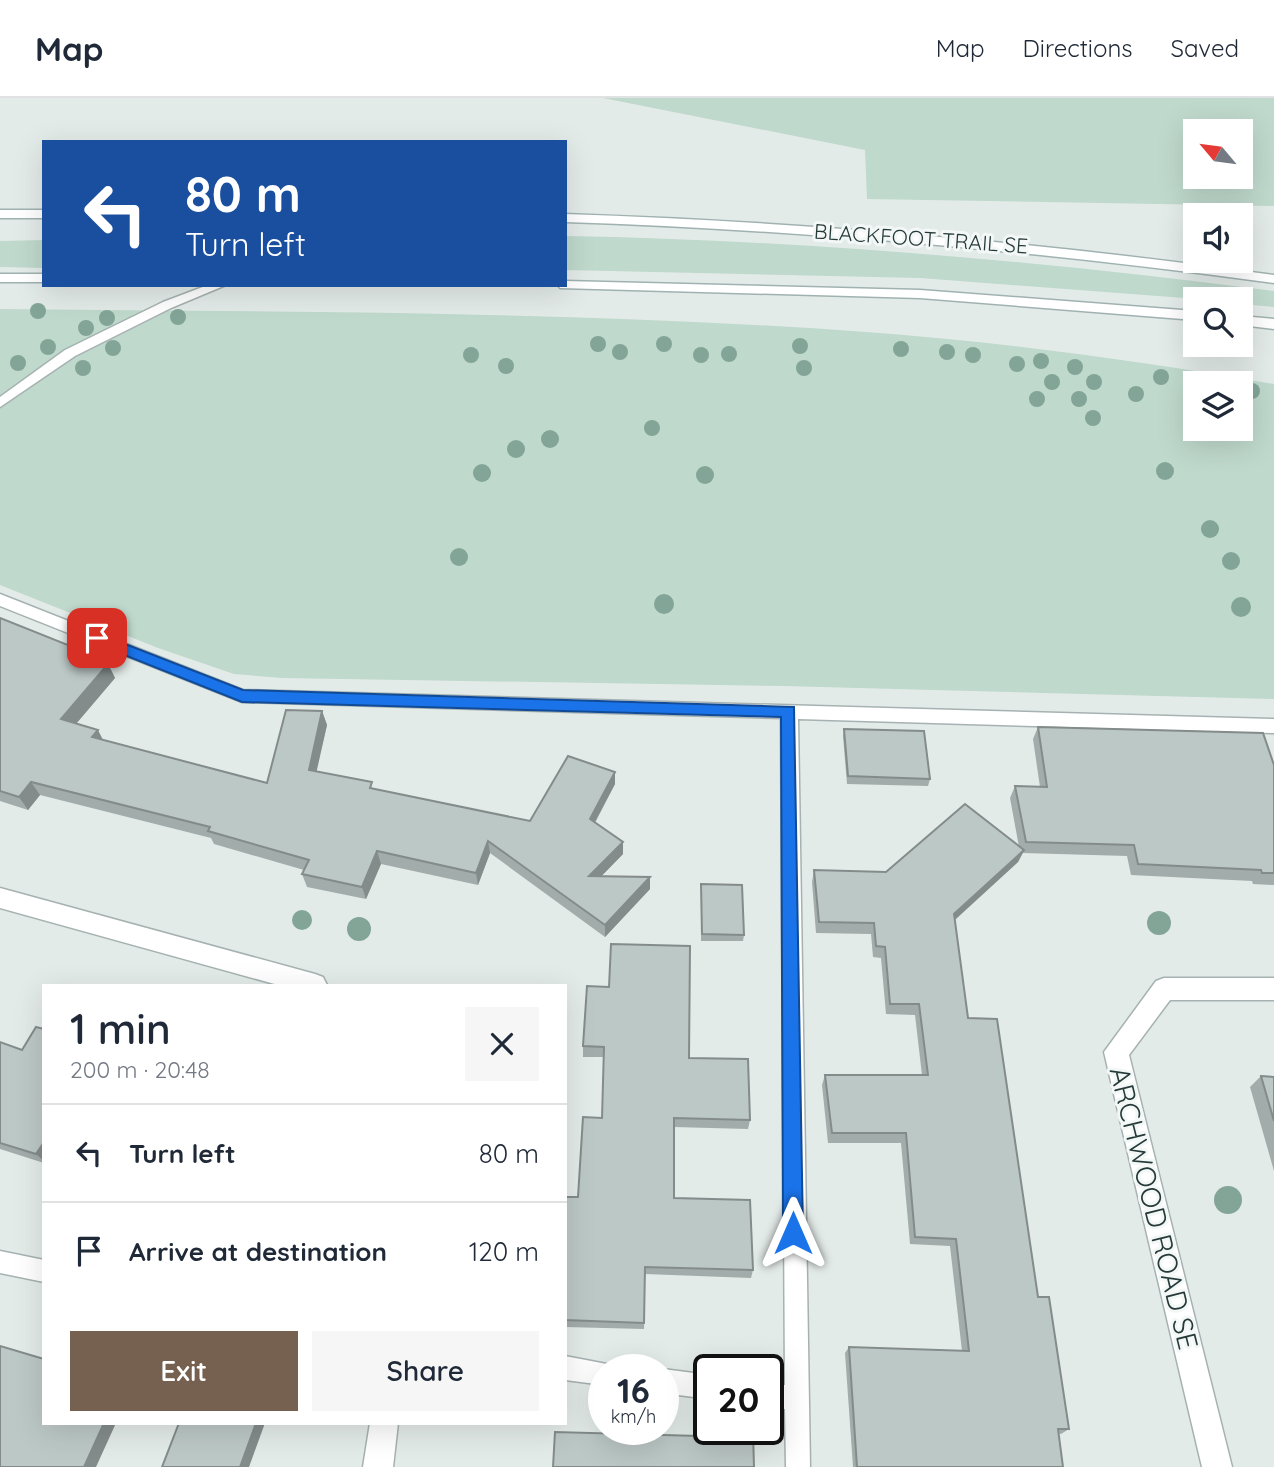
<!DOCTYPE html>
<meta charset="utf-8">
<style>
:root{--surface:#fff;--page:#f6f6f7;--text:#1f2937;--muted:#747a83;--line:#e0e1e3;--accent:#76604f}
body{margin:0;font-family:Quicksand,sans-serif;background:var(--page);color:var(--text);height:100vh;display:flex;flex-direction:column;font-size:26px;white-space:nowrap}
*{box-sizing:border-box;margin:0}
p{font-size:23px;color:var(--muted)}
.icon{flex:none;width:38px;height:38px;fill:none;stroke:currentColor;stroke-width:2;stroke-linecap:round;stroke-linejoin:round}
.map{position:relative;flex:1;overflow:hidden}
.side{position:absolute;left:42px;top:886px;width:525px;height:441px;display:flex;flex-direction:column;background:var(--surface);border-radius:0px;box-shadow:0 7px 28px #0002}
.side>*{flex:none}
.top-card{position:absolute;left:42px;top:42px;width:525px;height:147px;border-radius:0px;box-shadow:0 7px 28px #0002;background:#1a4fa0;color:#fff;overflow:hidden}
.needle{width:46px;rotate:299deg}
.buttons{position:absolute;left:1183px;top:21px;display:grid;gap:14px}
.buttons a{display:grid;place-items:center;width:70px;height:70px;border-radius:0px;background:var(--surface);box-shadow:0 7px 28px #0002;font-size:35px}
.speed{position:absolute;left:588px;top:1256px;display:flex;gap:14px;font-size:35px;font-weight:700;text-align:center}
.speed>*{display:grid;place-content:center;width:91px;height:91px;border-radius:50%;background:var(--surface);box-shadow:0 7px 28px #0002;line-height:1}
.speed small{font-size:18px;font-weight:400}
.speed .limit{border:4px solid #111;border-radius:10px;background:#fff;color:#111}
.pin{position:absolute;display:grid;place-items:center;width:60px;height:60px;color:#fff;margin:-30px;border-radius:14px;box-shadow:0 4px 10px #0006}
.me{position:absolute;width:77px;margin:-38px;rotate:0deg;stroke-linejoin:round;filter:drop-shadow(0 0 5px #0008)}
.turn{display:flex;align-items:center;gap:24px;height:147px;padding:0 28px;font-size:32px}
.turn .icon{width:91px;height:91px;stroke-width:2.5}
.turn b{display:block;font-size:49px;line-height:60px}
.round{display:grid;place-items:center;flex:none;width:74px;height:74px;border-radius:0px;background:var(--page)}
.head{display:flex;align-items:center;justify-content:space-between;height:119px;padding:0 28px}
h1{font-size:42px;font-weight:600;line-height:52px}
.cta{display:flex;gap:14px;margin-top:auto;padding:14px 28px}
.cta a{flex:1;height:80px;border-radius:0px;background:var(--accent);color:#fff;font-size:28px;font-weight:600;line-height:80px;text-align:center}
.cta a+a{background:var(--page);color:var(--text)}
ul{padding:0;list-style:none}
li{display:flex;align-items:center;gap:21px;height:98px;padding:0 28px;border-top:2px solid var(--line)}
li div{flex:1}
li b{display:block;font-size:26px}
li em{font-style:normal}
header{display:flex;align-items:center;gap:42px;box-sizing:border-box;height:98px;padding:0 35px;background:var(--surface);border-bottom:2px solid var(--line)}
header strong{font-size:33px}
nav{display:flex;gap:38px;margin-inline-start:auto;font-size:24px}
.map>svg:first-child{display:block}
.green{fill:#bfd9cc;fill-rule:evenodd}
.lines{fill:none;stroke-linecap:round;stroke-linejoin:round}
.service-casing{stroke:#a6b2b1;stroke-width:3}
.minor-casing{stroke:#a6b2b1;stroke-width:3}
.secondary-casing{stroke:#a0b2b0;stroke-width:3}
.service{fill:#fff;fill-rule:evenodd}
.minor{fill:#fff;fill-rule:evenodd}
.secondary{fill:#fff;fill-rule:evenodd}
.tree{fill:#83a598}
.wall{fill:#a2acaa}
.shaded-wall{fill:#848c8b}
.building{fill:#bcc8c6;stroke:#848c8b;stroke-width:2}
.route{fill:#1a73e8;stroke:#114b97;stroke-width:2}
.labels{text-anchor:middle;stroke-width:6;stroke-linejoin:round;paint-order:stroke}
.far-street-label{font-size:21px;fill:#253a39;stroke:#f3f8f7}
.near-street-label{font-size:28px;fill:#253a39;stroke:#f3f8f7}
</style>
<header>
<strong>Map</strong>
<nav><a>Map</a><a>Directions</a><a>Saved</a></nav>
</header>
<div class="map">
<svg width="1274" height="1369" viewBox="0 0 1274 1369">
<rect width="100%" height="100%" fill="#e3ebe9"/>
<g class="green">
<path d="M 603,0 L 1274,0 L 1274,108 L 867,101 L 865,52 ZM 1195,33 L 1241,33 L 1241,79 L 1195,79 Z"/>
<path d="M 565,138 C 801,142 1040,163 1274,193 L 1274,209 L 1241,206 L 1241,201 L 1197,201 L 920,180 L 565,172 Z"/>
<path d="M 44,142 L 44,170 L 0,169 L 0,143 Z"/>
<path d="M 0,211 C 289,214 578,213 866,234 C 1003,244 1139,263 1274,286 L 1274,601 L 784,588 L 282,580 L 234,576 L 158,550 L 0,487 ZM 1195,285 L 1241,285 L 1241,331 L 1195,331 Z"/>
</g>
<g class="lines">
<g class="service-casing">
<g id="service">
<path d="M 208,187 L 226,187 L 171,210 L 75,258 L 0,309 L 0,299 L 65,252 L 163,204 Z"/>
<path d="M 0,496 L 243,592 L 1274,621 L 1274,635 L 798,621 L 810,1369 L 786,1369 L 785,1311 L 768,1309 L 768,1285 L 785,1287 L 781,620 L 242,604 L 0,508 Z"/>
<path d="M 0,1153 L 44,1162 L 44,1184 L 0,1175 Z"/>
<path d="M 565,1258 L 612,1267 L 615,1272 L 604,1272 L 604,1287 L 565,1282 Z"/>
<path d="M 663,1271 L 709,1277 L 709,1301 L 663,1295 L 663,1272 L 660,1272 Z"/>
</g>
</g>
<g class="minor-casing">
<g id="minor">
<path d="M 0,790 L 315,876 L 323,879 L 327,887 L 278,887 L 0,810 Z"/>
<path d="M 1164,880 L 1274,880 L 1274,902 L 1170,902 L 1129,957 L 1232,1369 L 1202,1369 L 1104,954 L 1156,883 Z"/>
<path d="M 370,1325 L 398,1325 L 393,1369 L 363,1369 Z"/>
</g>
</g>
<g class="secondary-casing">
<g id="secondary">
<rect x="0" y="112" width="44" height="8"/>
<path d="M 565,116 C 803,124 1038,144 1274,177 L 1274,185 C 1038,153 803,132 565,124 Z"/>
<rect x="0" y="176" width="44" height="8"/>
<path d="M 565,183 L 920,192 L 1195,213 L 1195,222 L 920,200 L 560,190 L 558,187 L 565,187 Z"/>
<path d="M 1241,218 L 1274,221 L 1274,231 L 1241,227 Z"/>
</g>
</g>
<use href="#service" class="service"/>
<use href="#minor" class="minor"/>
<use href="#secondary" class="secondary"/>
</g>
<g class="tree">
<circle cx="38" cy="213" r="8"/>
<circle cx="178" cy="219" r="8"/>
<circle cx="107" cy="220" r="8"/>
<circle cx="86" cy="230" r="8"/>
<circle cx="598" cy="246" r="8"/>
<circle cx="664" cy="246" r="8"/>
<circle cx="800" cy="248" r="8"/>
<circle cx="48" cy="249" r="8"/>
<circle cx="113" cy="250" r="8"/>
<circle cx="901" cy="251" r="8"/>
<circle cx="620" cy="254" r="8"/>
<circle cx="947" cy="254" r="8"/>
<circle cx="729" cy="256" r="8"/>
<circle cx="471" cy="257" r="8"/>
<circle cx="701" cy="257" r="8"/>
<circle cx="973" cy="257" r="8"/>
<circle cx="1041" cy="263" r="8"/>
<circle cx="18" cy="265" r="8"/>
<circle cx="1017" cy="266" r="8"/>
<circle cx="506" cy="268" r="8"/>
<circle cx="1075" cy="269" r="8"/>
<circle cx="83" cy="270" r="8"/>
<circle cx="804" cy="270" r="8"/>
<circle cx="1161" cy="279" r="8"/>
<circle cx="1052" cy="284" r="8"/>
<circle cx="1094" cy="284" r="8"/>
<circle cx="1252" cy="293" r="8"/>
<circle cx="1136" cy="296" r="8"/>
<circle cx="1037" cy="301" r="8"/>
<circle cx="1079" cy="301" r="8"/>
<circle cx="1093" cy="320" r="8"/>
<circle cx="652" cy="330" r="8"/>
<circle cx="550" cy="341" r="9"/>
<circle cx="516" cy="351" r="9"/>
<circle cx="1165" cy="373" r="9"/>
<circle cx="482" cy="375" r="9"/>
<circle cx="705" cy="377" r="9"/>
<circle cx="1210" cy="431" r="9"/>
<circle cx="459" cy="459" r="9"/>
<circle cx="1231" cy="463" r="9"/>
<circle cx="664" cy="506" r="10"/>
<circle cx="1241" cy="509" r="10"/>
<circle cx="302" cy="822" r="10"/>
<circle cx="1159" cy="825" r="12"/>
<circle cx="359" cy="831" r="12"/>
<circle cx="1228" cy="1102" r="14"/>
</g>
<g class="wall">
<path d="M 0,520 L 73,549 L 77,556 L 108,566 L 115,580 L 76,626 L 104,642 L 267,685 L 322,613 L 327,627 L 316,673 L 374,691 L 530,723 L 615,674 L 615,686 L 595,725 L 623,744 L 623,756 L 601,778 L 650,791 L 605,839 L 490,755 L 478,787 L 381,766 L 366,801 L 307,789 L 302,776 L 304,772 L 214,746 L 211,740 L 40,697 L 28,712 L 0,703 Z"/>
<path d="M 1038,629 L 1274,667 L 1274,787 L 1253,786 L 1252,783 L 1131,777 L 1127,758 L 1023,755 L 1018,764 L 955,822 L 968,920 L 1038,1199 L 1069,1331 L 1061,1336 L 1058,1335 L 1063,1369 L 853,1369 L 845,1255 L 849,1249 L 962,1253 L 950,1148 L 910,1146 L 901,1045 L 828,1045 L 822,987 L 825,977 L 922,977 L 915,917 L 886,916 L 881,860 L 873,859 L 871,836 L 816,835 L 812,784 L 814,772 L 886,774 L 1019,749 L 1010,700 L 1015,688 L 1040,689 L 1033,641 Z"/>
<path d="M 844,631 L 930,681 L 928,688 L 847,686 L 843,638 Z"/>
<path d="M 701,786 L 744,837 L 743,843 L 701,843 Z"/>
<path d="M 587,888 L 689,960 L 750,1022 L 748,1031 L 674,1029 L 674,1100 L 753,1172 L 751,1180 L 645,1176 L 644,1231 L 565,1229 L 565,1099 L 578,1099 L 602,1020 L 604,959 L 583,959 L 583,948 Z"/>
<path d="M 44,931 L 44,1065 L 0,1051 L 0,944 L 22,952 Z"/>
<path d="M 1261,978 L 1274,979 L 1274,1073 L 1250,989 Z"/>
</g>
<g class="shaded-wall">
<path d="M 108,566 L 115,580 L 69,634 L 61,621 Z"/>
<path d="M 322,613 L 327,627 L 314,685 L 309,672 Z"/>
<path d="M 98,632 L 105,646 L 92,639 Z"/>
<path d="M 615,674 L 615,686 L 590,733 L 590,721 Z"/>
<path d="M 31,684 L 40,697 L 28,712 L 19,699 Z"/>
<path d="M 488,743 L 490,755 L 478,787 L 476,775 Z"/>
<path d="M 623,744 L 623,756 L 590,790 L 589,778 Z"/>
<path d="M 1024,752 L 1018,764 L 949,827 L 954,816 Z"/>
<path d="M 377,753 L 381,766 L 366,801 L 362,789 Z"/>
<path d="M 650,779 L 650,791 L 605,839 L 605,827 Z"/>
<path d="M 44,1044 L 44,1063 L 36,1056 Z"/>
<path d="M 104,1325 L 116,1325 L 96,1369 L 84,1369 Z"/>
<path d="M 256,1325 L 265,1325 L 249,1369 L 240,1369 Z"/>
</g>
<g class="building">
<path d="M 0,520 L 73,549 L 69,553 L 108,566 L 61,621 L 98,632 L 92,639 L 267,685 L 286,612 L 322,613 L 309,672 L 372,684 L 370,690 L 530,723 L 568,658 L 615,674 L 590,721 L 623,744 L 589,778 L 650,779 L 605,827 L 488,743 L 476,775 L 377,753 L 362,789 L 302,776 L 309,762 L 208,733 L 210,729 L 31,684 L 19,699 L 0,693 Z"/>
<path d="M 1038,629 L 1263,635 L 1274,667 L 1274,775 L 1262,775 L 1261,772 L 1138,766 L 1134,747 L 1026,744 L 1015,688 L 1047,689 Z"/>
<path d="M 844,631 L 924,633 L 930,681 L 848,678 Z"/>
<path d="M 965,706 L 1024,752 L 954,816 L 968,920 L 997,921 L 1038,1199 L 1049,1199 L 1069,1331 L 1058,1331 L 1063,1369 L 857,1369 L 849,1249 L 969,1253 L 956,1141 L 915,1139 L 906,1035 L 832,1035 L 825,977 L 928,977 L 919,906 L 890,906 L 885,849 L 876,848 L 874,825 L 819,824 L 814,772 L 886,774 Z"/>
<path d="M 701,786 L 742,787 L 744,837 L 702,836 Z"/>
<path d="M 611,846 L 690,848 L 689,960 L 748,961 L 750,1022 L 674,1020 L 674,1100 L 750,1102 L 753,1172 L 645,1169 L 644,1225 L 565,1222 L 566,1156 L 565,1156 L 565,1099 L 578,1099 L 583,1019 L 602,1020 L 604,949 L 583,948 L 587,888 L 609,889 Z"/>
<path d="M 36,929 L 44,931 L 44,1044 L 36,1056 L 0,1045 L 0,944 L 22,952 Z"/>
<path d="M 1261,978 L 1274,979 L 1274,1023 Z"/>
<path d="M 0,1248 L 44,1261 L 44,1325 L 104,1325 L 84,1369 L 0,1369 Z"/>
<path d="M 179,1325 L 256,1325 L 240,1369 L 162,1369 Z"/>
<path d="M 699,1333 L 753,1334 L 754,1369 L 553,1369 L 555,1334 L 699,1338 Z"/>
</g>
<path class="route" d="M 97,535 L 243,592 L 794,609 L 803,1135 L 800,1142 L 793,1145 L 786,1142 L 783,1135 L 781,619 L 242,604 L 92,544 L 92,537 Z"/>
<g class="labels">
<g class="far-street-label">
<text transform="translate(921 141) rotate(4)" y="7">BLACKFOOT TRAIL SE</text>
</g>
<g class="near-street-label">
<text transform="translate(1154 1110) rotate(76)" y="10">ARCHWOOD ROAD SE</text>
</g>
</g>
</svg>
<div class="buttons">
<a><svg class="needle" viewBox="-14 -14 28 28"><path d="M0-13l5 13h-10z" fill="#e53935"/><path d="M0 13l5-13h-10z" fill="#747a83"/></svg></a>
<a><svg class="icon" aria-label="sound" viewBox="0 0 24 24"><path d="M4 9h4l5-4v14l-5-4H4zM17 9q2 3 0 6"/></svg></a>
<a><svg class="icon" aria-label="search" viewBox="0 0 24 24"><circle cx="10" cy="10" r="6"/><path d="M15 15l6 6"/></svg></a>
<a><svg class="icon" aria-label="layers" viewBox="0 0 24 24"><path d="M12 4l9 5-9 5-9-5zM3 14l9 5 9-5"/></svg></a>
</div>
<div class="speed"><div>16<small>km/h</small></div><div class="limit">20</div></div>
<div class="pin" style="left:97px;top:540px;background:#d93025"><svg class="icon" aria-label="arrive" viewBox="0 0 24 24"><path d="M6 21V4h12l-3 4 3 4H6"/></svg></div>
<svg class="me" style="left:793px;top:1135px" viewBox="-20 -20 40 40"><path d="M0-17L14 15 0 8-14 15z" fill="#1a73e8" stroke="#fff" stroke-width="4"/></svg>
<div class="top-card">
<div class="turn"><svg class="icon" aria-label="left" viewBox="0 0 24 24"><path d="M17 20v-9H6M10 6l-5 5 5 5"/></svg><div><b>80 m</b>Turn left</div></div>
</div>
<section class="side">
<div class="head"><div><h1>1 min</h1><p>200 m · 20:48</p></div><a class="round"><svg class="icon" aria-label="close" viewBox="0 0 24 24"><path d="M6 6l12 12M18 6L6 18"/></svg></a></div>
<ul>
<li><svg class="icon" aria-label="left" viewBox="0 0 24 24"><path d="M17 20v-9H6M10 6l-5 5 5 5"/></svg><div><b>Turn left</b></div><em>80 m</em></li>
<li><svg class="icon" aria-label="arrive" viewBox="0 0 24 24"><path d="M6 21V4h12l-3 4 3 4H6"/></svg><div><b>Arrive at destination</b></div><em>120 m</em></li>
</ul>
<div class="cta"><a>Exit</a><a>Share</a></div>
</section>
</div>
